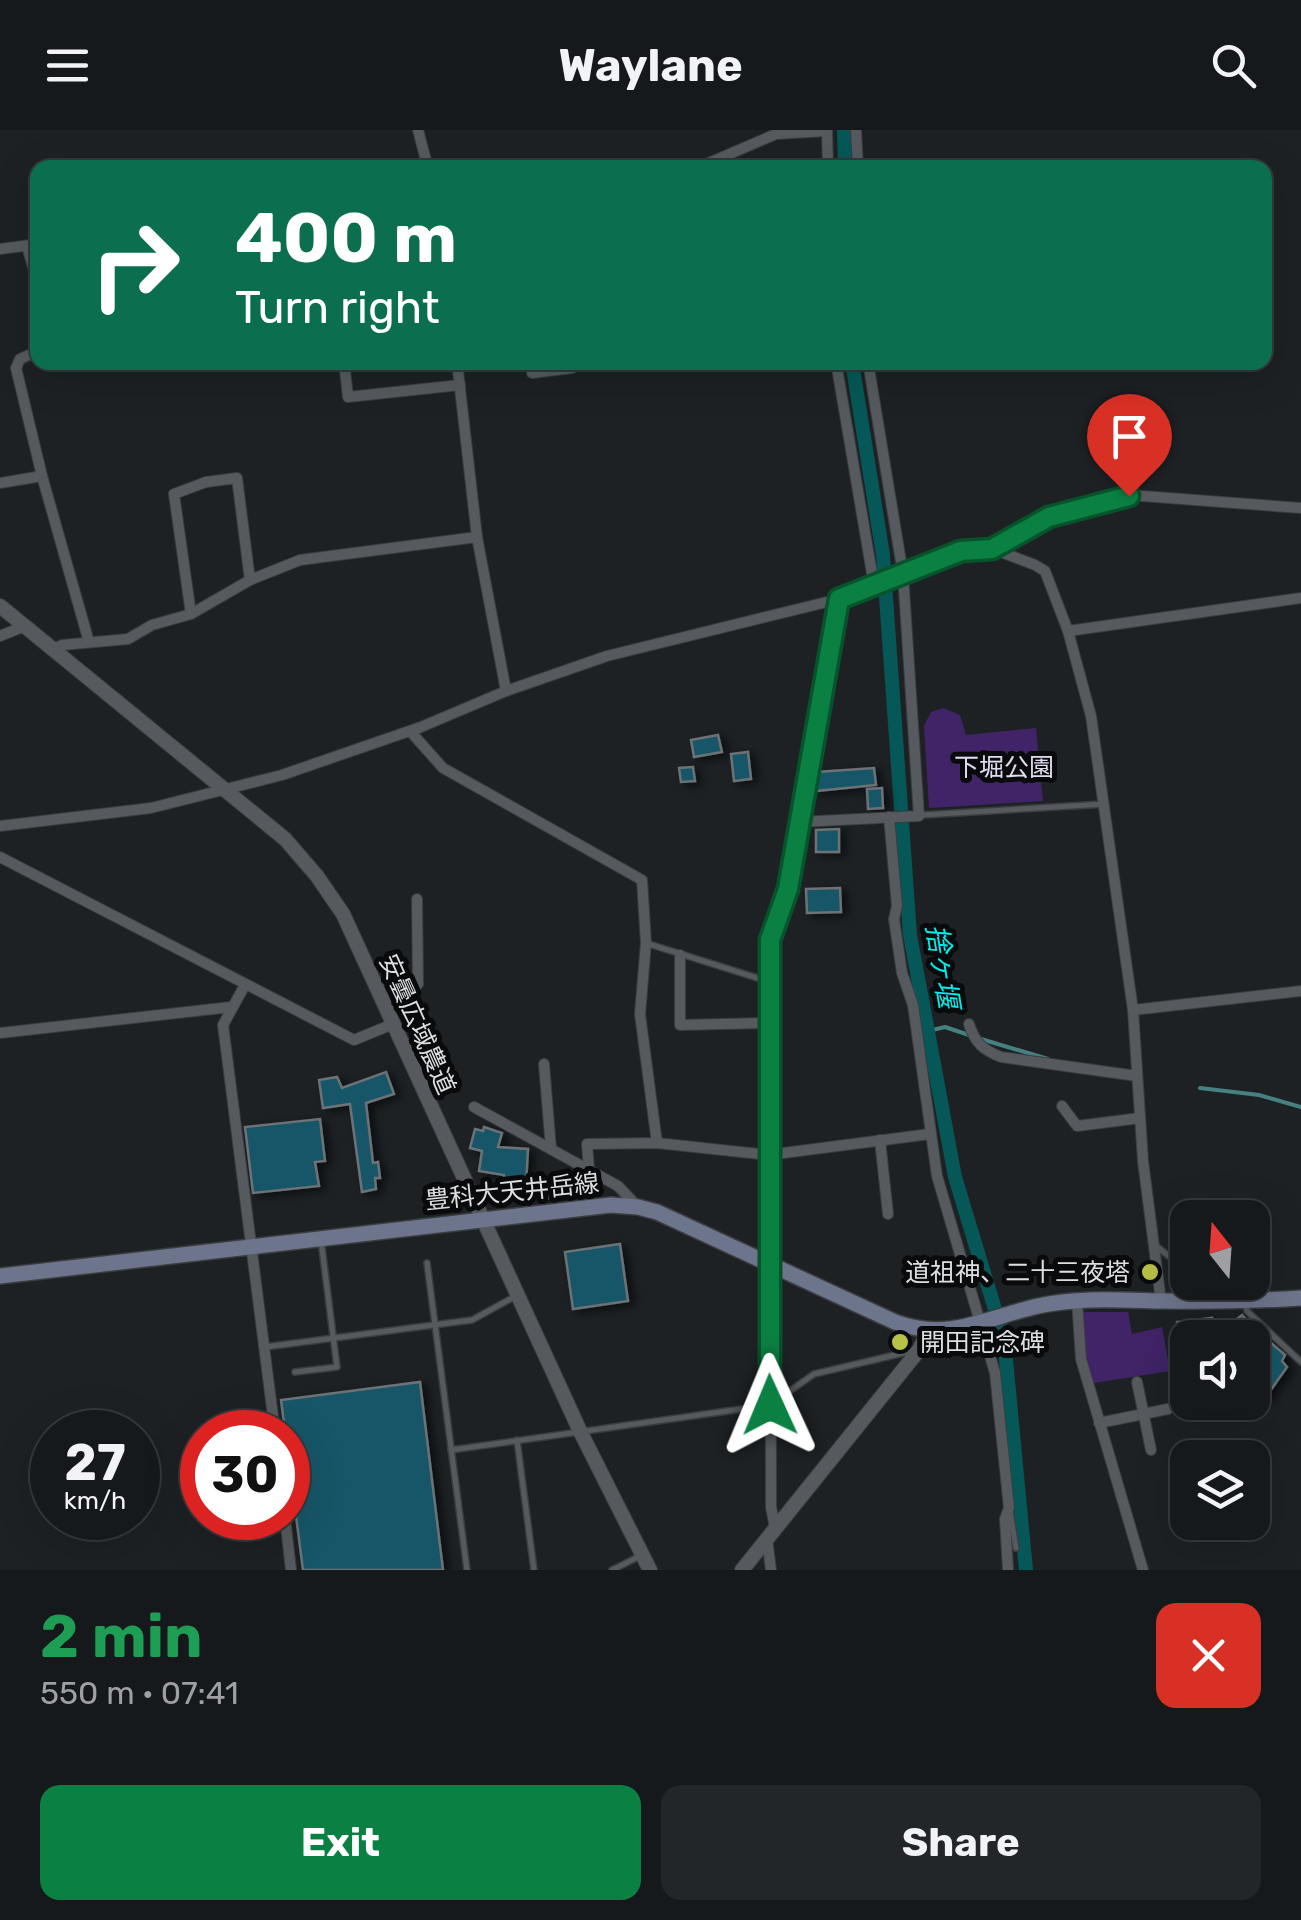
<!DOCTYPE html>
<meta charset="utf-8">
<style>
:root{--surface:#16191b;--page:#232628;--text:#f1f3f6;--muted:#9ea0a3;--line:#35383a;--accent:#0b8043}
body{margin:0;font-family:Rubik,"Noto Sans JP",sans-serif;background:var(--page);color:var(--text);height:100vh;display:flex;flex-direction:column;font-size:38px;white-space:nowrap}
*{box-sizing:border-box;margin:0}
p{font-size:32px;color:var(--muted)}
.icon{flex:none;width:55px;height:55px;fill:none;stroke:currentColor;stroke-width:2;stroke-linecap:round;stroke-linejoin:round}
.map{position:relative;height:1440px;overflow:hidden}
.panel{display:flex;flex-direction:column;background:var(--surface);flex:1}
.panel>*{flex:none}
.top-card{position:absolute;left:30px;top:30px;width:1242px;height:210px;border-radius:20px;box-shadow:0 10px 40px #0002,0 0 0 2px var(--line);background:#0b6e4f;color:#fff;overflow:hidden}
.needle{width:65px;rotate:343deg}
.fabs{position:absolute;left:1170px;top:1070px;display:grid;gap:20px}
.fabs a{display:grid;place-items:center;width:100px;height:100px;border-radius:20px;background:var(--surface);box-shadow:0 10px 40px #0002,0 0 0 2px var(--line);font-size:50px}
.speed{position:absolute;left:30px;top:1280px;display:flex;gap:20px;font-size:50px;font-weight:700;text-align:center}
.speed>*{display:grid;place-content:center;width:130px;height:130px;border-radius:50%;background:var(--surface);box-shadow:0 10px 40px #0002,0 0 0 2px var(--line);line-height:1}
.speed small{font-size:25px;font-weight:400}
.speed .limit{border:15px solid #d22;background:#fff;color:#111}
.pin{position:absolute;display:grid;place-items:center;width:85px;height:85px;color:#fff;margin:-102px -42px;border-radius:50% 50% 50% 0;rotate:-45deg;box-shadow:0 0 10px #0007}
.pin .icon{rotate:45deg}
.me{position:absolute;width:110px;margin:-55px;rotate:359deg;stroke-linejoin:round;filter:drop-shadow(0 0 8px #0008)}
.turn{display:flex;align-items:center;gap:35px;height:210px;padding:0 40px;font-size:45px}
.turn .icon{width:130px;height:130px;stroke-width:2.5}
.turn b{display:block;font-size:70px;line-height:85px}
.round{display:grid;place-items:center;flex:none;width:105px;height:105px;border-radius:20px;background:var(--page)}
.headline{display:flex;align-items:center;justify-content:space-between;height:170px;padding:0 40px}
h1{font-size:60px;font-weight:700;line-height:75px;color:#1e9e55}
.action{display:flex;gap:20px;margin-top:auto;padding:20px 40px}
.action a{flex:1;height:115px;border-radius:20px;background:var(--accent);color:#fff;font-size:40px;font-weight:700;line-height:115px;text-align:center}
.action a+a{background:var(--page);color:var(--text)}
header{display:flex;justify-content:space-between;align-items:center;height:130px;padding:0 40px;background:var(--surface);font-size:45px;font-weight:700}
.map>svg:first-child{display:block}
.green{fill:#402467}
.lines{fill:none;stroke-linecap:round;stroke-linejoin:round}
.stream{stroke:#468080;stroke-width:4}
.canal{stroke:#055857;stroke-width:14}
.building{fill:#135668;stroke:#6c7274;stroke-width:2.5;filter:url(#shadow)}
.service-casing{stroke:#3b3d40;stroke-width:8}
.minor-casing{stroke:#3b3d40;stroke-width:12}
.tertiary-casing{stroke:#3b3d40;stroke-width:16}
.secondary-casing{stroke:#3b3d40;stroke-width:18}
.service{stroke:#565a5e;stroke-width:5}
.minor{stroke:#565a5e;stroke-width:10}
.tertiary{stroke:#565a5e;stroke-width:14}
.secondary{stroke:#6d758c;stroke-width:15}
.route-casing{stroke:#07532c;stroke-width:25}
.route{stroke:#0b8043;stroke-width:18}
.poi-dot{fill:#b7c148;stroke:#090a0c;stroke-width:4}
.labels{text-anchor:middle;stroke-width:10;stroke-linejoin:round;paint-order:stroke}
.park-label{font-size:25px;fill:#e1dbf0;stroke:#090a0c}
.street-label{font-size:25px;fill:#dcdfe1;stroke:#090a0c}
.poi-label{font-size:25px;fill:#dcdfe1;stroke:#090a0c;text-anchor:end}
.water-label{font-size:28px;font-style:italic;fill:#02ecea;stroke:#090a0c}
</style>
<header><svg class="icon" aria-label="menu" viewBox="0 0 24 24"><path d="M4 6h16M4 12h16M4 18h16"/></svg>Waylane<svg class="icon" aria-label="search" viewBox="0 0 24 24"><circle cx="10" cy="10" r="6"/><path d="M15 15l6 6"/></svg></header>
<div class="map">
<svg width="1301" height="1440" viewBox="0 0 1301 1440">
<defs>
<filter id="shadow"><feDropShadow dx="5.5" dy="3" stdDeviation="5" flood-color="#0009"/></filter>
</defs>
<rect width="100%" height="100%" fill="#1d2124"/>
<g class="green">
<path d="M 943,578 L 960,585 L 966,605 L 1036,598 L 1043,671 L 929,678 L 924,596 L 931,582 Z"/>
<path d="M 1083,1182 L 1128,1182 L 1132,1204 L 1162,1197 L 1170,1241 L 1094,1253 L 1085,1227 Z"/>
</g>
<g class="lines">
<g class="stream">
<path d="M 928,901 L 945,897 L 972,906"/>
<path d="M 981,909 L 1048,929"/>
<path d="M 1200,958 L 1259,965 L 1301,977"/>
</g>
<g class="canal">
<path d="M 844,0 L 845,38"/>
<path d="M 852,232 L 883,425 L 910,805 L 955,1047 L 1004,1209 L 1026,1440"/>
</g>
</g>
<g class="building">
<path d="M 718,605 L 722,622 L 694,627 L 691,610 Z"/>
<path d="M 748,622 L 751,649 L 734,651 L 731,624 Z"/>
<path d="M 693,637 L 695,651 L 681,652 L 679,638 Z"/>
<path d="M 874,638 L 876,655 L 816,661 L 817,642 Z"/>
<path d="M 882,658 L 883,678 L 868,679 L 867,659 Z"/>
<path d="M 839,699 L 839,722 L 816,722 L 816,700 Z"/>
<path d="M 840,758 L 841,782 L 807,783 L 806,759 Z"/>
<path d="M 386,942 L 394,964 L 366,973 L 373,1033 L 378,1032 L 380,1048 L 375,1048 L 376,1059 L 362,1062 L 350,974 L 323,978 L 319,950 L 337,947 L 342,958 Z"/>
<path d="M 320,989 L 325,1031 L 315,1032 L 319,1056 L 253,1063 L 245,997 Z"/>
<path d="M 484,997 L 502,1003 L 498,1017 L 528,1019 L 526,1054 L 504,1052 L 504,1045 L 479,1041 L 482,1021 L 470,1018 L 475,999 L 483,1001 Z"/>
<path d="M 566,1046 L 568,1065 L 544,1069 L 542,1050 Z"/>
<path d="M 620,1114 L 628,1171 L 573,1179 L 565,1122 Z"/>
<path d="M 1242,1185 L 1268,1214 L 1270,1212 L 1285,1225 L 1282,1231 L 1287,1237 L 1263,1271 L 1252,1258 L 1252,1208 L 1214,1208 Z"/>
<path d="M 1212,1188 L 1214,1208 L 1178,1208 L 1177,1192 Z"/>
<path d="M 420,1252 L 443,1440 L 303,1440 L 281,1270 Z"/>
</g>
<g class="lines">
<g class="service-casing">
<g id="service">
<path d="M 207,234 L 211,232"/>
<path d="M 922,685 L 1105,674"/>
<path d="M 649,814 L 767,851"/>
<path d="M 1156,1116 L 1188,1141"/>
<path d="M 427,1133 L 467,1440"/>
<path d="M 1200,1152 L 1209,1167"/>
<path d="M 1246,1174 L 1247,1181 L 1301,1232"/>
<path d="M 265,1217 L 472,1190 L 514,1167"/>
<path d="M 295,1242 L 337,1237 L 321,1110"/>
<path d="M 517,1310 L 534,1440"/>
<path d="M 451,1320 L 770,1275 L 814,1244 L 916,1220"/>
<path d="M 1010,1381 L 1016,1418"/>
<path d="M 612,1440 L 640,1426"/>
</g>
</g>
<g class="minor-casing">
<g id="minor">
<path d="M 418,0 L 428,38"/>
<path d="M 827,0 L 828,38"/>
<path d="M 856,0 L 858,38"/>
<path d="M 697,38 L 776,4 L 827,1"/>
<path d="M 27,116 L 38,154"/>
<path d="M 0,119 L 38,114"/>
<path d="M 38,221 L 20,229 L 16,238 L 42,346 L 89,512"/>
<path d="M 344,232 L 348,267 L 460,255"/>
<path d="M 457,232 L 477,407 L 506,561"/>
<path d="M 531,232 L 532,243 L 572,238 L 571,232"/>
<path d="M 836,232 L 874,455"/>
<path d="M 0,353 L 42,346"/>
<path d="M 993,419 L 1049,387 L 1129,365 L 1301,378"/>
<path d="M 191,484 L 174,364 L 206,352 L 237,348 L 250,450"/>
<path d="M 1068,501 L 1301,468"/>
<path d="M 0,506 L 25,496"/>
<path d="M 53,519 L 62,515 L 128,509 L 152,495 L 191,484 L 250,450 L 300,430 L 477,407"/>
<path d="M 410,601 L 443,638 L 642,750 L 646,813 L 640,884 L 657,1013"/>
<path d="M 889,687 L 897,776 L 894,789 L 902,843 L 913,875 L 937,1046 L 995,1243 L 1009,1378 L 1005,1389 L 1008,1440"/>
<path d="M 799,692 L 919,686 L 903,444 L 868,232"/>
<path d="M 0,696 L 151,678 L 282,645 L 421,597 L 506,561 L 607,526 L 839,469 L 961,421 L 993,419 L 1035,435 L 1045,441 L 1068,501 L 1091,586 L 1133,880 L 1143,1031 L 1161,1171"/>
<path d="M 0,727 L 354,910 L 393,894"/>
<path d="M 680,825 L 680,895 L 769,893"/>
<path d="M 245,855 L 223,895 L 275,1302"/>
<path d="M 392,863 L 410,862 L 418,854 L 417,769"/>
<path d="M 1133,880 L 1301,861"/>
<path d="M 969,894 C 975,913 983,920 1001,927 L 1137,946"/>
<path d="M 0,903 L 231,877"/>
<path d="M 544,934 L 551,1019"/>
<path d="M 1062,976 L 1077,996 L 1140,988"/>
<path d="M 474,977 L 618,1056 L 638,1077"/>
<path d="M 880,1010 L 888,1084"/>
<path d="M 589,1039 L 587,1014 L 657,1013 L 768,1025 L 930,1004"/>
<path d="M 1077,1170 L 1081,1229 L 1143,1440"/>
<path d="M 1137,1252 L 1151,1320"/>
<path d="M 1099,1293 L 1168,1279"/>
<path d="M 285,1388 L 291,1440"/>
<path d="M 775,1398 L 771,1377 L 770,810 L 788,759 L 839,469"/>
<path d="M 767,1409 L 771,1440"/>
</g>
</g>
<g class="tertiary-casing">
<g id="tertiary">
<path d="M 0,476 L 285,709 L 317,746 L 343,784 L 580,1301 L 650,1440"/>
<path d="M 742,1440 L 919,1220 L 929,1200"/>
</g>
</g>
<g class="secondary-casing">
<path id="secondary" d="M 0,1146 L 611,1075 L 638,1077 L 657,1082 L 895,1192 C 949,1212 985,1188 1038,1176 C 1079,1167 1120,1170 1161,1171 C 1208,1172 1254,1171 1301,1168"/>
</g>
<use href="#service" class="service"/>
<use href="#minor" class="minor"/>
<use href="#tertiary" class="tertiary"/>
<use href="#secondary" class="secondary"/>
</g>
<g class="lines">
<g class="route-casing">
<path id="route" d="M 770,1275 L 770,810 L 788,759 L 839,469 L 961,421 L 992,419 L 1049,387 L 1129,366"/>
</g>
<use href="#route" class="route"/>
</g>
<g class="poi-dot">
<circle cx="1150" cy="1142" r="10"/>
<circle cx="900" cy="1212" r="10"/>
</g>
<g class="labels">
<g class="park-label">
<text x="1004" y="646">下堀公園</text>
</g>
<g class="street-label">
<text transform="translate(418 894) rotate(66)" y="9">安曇広域農道</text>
<text transform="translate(512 1061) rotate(-6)" y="9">豊科大天井岳線</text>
</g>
<g class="poi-label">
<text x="1130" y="1151">道祖神、二十三夜塔</text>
<text x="920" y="1221" text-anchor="start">開田記念碑</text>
</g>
<g class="water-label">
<text transform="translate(943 836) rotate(81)" y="10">捨ヶ堰</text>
</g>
</g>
</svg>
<div class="fabs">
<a><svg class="needle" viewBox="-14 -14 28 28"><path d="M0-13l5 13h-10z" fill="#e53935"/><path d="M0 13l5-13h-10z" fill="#9ea0a3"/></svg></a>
<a><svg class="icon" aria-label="sound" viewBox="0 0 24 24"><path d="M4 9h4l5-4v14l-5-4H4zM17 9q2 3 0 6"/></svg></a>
<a><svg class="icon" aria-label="layers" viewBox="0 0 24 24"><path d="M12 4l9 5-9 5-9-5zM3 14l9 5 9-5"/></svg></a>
</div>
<div class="speed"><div>27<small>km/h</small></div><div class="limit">30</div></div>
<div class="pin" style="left:1129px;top:366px;background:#d93025"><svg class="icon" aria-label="arrive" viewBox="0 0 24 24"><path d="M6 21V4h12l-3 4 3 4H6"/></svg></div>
<svg class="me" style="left:770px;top:1275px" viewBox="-20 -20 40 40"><path d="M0-17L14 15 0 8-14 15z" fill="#0b8043" stroke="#fff" stroke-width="4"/></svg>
<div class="top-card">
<div class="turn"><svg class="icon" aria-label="right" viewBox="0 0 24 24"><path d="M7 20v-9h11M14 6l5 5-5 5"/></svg><div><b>400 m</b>Turn right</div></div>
</div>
</div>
<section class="panel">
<div class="headline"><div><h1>2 min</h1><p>550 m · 07:41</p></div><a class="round" style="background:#d93025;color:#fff"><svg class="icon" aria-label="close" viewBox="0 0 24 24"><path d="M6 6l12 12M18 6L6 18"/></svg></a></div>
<div class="action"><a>Exit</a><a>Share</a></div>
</section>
